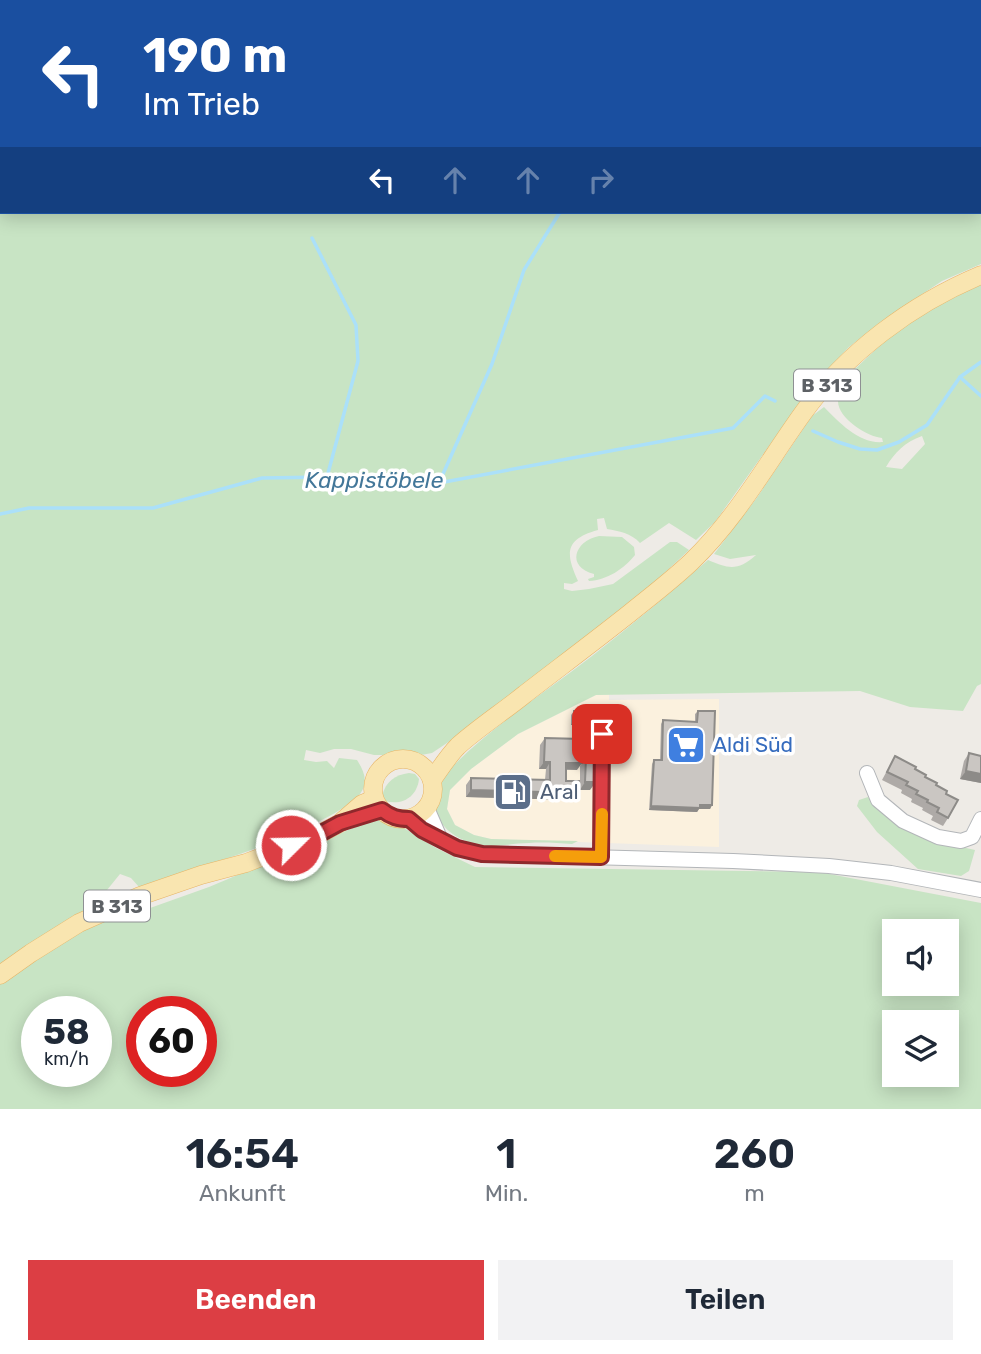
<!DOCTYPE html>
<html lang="de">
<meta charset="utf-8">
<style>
:root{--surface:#fff;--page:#f2f2f3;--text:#1f2937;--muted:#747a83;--accent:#dc3e44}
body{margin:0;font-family:Rubik,sans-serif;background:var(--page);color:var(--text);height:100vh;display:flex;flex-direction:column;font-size:26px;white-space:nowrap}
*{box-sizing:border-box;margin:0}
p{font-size:23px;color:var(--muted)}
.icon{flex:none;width:38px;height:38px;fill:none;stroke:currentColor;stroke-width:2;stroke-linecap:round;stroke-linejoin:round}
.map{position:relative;height:1109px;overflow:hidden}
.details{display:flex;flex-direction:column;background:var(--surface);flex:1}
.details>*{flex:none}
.top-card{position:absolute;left:0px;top:0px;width:982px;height:214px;box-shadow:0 4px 18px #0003;background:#1a4fa0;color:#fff;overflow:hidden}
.fabs{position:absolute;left:882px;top:919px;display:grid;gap:14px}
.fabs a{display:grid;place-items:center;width:77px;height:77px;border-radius:0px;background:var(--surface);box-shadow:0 4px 18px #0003;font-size:35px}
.speed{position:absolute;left:21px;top:996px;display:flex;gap:14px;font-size:35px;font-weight:700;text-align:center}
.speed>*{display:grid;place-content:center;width:91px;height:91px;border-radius:50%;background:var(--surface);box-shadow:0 4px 18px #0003;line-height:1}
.speed small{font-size:18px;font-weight:400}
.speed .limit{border:10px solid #d22;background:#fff;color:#111}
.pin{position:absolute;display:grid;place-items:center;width:60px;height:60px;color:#fff;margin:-30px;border-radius:14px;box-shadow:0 4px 10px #0006}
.me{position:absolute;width:77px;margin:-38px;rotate:67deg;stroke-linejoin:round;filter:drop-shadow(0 0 5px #0008)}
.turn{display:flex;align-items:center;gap:24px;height:147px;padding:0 28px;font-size:32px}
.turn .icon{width:91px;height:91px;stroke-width:2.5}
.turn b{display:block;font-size:49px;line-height:60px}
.lanes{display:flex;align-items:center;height:66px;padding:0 28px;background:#0003;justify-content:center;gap:35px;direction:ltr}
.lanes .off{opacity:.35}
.eta{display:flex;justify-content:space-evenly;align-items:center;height:119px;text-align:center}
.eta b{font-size:42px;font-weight:600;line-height:49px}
.action{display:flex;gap:14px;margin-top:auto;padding:14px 28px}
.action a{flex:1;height:80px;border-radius:0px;background:var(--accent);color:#fff;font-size:28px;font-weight:600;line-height:80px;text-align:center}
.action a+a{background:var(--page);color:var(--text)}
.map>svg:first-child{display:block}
.commercial{fill:#fbf1de}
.green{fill:#c8e4c4;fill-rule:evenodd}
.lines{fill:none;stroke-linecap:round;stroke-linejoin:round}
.stream{stroke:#abe0f9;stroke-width:3.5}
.minor-casing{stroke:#b3b6b9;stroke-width:16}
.major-casing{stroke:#e7b466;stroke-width:19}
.minor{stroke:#fff;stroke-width:14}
.major{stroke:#f9e5b0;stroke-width:18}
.wall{fill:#aeaaa7}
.shaded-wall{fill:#8d8b88}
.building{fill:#cac6c2;stroke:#8d8b88;stroke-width:2}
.route-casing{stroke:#8f282c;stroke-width:18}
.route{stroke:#dc3e44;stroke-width:12}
.slow{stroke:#f59e0b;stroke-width:12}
.labels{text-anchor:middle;stroke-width:7;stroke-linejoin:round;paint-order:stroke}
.shield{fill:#fff;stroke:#8e9093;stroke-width:2}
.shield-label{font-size:19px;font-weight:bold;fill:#5d6165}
.shop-label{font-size:21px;fill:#366cbe;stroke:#fff;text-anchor:start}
.service-label{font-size:21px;fill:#4e5e75;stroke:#fff;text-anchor:start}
.water-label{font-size:23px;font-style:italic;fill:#437799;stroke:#fff}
</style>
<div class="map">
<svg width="981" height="1109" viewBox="0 0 981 1109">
<rect width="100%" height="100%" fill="#eeebe6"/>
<path class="commercial" d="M 596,695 L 609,695 L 609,700 L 719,699 L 719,847 L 491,839 L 474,835 L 455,825 L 447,809 L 450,790 L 471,769 L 518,734 Z"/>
<g class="green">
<path d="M 0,0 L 981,0 L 981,264 L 942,281 L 885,319 L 849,347 L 810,388 L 715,522 L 696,540 L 669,523 L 640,543 C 631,533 619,531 607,529 L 604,518 L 597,519 L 598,530 C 565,539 565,553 578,581 L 572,584 L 564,583 L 564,589 L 572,591 L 589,589 L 613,584 L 670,542 L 677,542 L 689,550 L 656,581 L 471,727 L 432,753 L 421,755 L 399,752 L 385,755 L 374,755 L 351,749 L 334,749 L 320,753 L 306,750 L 304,760 L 316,762 L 327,761 L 334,768 L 339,758 L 357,760 C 364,771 369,782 360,794 C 354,803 344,807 335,813 C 274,847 204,865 139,887 L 131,878 L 120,874 L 107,890 L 122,918 L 209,887 L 259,866 L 303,850 L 364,823 L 379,820 L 404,828 L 436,848 L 475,867 L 819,872 L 981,903 L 981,1109 L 0,1109 ZM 2,2 L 980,2 L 980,212 L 2,212 ZM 894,931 L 947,931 L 947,984 L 894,984 ZM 37,1012 L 96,1012 L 96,1071 L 37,1071 ZM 142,1012 L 201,1012 L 201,1071 L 142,1071 ZM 894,1022 L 947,1022 L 947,1074 L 894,1074 Z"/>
<path d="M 981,283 L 981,684 L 977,686 L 963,711 L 910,707 L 860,691 L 596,695 L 518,734 L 471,769 L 450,790 L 447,809 L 455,825 L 474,835 L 491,839 L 578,841 L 572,844 C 558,843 543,842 529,843 C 509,843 490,850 471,843 C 444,834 429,815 437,786 C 440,778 448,772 454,765 C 495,724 546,692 592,656 C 632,625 670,593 708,560 C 729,569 738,571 756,555 L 730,559 L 714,554 L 756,499 L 812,416 L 824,407 C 840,423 859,444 883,442 L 882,438 C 866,437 829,413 840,394 C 844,388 852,384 858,380 L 855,375 L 842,383 L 841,382 L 887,339 L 919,316 ZM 922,436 L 925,444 L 902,469 L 886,467 C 895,452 905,442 922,436 Z"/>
<path d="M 599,536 L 622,537 L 634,547 L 635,555 C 624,569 607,580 589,581 L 588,579 L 594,577 L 594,574 C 566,567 574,541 599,536 Z"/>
<path d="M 409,773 L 415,774 L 419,779 C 417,797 402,806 385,801 L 382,796 C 386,781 395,775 409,773 Z"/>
<path d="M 868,797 L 882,812 L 948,844 L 975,850 L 969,871 L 961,876 L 918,869 L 877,832 L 857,806 L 859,800 Z"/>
</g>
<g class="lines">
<g class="stream">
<path d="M 908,2 L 911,0"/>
<path d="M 312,238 L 356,325 L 358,361 L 327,477"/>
<path d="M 960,377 L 981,396"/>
<path d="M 813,431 L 838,442 L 860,449 L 877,450 L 899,442 L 927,425 L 960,377 L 981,362"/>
<path d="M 439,483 L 492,364 L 524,270 L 560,212"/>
<path d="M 0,514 L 29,508 L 153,508 L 262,478 L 327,477 L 439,483 L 733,428 L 765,396 L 775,401"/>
</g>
<g class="minor-casing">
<g id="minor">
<path d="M 950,0 L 952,2"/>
<path d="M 980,32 L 981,33"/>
<path d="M 867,773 L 878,800 L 903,821 L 938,837 L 961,841 L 972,837 L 981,819"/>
<path d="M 427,808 L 440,838"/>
<path d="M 409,819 C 430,837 455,848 482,854 L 733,861 L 829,866 L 891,873 L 981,890"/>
<path d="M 601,857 L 603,713"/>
</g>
</g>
<g class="major-casing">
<g id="major">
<circle cx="403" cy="789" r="30"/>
<path d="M 432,780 C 440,769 448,756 458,746 C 478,728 504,711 525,694 C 560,667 596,640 630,613 C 651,596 672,580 691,562 C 736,519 767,463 803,413 C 847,352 912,304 981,275"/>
<path d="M 0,975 L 31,953 L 79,923 L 140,896 L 201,875 L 246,863 L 314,837 L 340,823 L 362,804 L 374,799"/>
</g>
</g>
<use href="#minor" class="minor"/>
<use href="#major" class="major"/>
</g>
<g class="wall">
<path d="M 574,711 L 588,725 L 571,725 L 571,715 Z"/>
<path d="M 698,711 L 712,805 L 710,809 L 699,809 L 697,812 L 649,810 L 652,764 L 654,760 L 660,760 L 661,724 L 663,720 L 695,722 L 695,714 Z"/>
<path d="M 545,738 L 577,770 L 566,770 L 566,781 L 578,793 L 574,800 L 466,797 L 466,785 L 471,778 L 545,780 L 546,769 L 539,769 L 540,745 Z"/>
<path d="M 969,753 L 981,756 L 981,783 L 960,779 L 964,761 Z"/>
<path d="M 895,756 L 915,769 L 946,794 L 948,818 L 943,826 L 931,820 L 933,816 L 922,810 L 923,808 L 911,802 L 912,799 L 901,793 L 902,790 L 882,780 Z"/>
<path d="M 586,758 L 590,790 L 580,790 L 580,766 Z"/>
</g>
<g class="shaded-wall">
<path d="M 574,721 L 591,721 L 588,725 L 571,725 Z"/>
<path d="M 544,762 L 550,762 L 546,769 L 539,769 Z"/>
<path d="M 566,763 L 582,763 L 577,770 L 562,769 Z"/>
<path d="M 966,771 L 981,774 L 981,783 L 960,779 Z"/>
<path d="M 585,782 L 596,782 L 590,790 L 580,790 Z"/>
<path d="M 471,790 L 578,793 L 574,800 L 466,797 Z"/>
<path d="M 700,805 L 712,805 L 710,809 L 699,809 L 697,812 L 649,810 L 651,806 Z"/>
</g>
<g class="building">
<path d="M 574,711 L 591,712 L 591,721 L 574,721 Z"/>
<path d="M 698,711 L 715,711 L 712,805 L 700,805 L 700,808 L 651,806 L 654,760 L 662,760 L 663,720 L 697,722 Z"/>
<path d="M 545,738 L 582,739 L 582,763 L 566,763 L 566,781 L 579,781 L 578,793 L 471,790 L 471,778 L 550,780 L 550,762 L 544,762 Z"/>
<path d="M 969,753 L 981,756 L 981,774 L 966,771 Z"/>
<path d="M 895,756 L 916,767 L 915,769 L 926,775 L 925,777 L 937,783 L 936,785 L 947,791 L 946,794 L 958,800 L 948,818 L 937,812 L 939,808 L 927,802 L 928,800 L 916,794 L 918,791 L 906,785 L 908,782 L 887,772 Z"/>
<path d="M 586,758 L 596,758 L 596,782 L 585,782 Z"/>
</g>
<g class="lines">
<g class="route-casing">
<path id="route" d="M 291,845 L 314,837 L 340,823 L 382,810 C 391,817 398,819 409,819 L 422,830 L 457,848 L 482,854 L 601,857 L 602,734"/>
</g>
<use href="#route" class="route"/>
<path class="slow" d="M 555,856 L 601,857 L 602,814"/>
</g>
<defs>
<g id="supermarket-square" transform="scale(2.0125)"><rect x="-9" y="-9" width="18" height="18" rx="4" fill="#3f7fe0" stroke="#fff"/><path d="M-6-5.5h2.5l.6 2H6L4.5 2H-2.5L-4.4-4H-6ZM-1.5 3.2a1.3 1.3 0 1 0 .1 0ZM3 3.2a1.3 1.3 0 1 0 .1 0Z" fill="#fff"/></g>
<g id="fuel-square" transform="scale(2.0125)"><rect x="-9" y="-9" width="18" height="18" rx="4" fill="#5c6f8a" stroke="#fff"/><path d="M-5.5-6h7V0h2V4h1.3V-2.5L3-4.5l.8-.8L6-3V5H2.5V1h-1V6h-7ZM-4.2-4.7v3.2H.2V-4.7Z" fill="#fff"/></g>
</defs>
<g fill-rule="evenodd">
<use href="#supermarket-square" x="686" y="745"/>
<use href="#fuel-square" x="513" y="792"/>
</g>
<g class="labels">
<g class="shield">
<rect x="794" y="369.5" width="66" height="31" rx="5"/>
<rect x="84" y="890.5" width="66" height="31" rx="5"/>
</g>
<g class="shield-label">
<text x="827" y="392">B 313</text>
<text x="117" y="913">B 313</text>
</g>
<g class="shop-label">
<text x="713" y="752">Aldi Süd</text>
</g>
<g class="service-label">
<text x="540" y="799">Aral</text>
</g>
<g class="water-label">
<text x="374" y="488">Kappistöbele</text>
</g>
</g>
</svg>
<div class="fabs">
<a><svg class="icon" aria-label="sound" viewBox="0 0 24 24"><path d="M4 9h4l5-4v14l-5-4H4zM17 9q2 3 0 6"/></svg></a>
<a><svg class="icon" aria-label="layers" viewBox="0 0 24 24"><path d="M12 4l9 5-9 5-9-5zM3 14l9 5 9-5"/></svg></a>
</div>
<div class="speed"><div>58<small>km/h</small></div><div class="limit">60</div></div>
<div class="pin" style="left:602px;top:734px;background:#d93025"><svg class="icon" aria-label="arrive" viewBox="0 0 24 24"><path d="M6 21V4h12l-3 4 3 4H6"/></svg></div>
<svg class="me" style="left:291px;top:845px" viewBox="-20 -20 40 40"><circle r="17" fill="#dc3e44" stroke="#fff" stroke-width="3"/><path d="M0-11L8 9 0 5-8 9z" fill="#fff"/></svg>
<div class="top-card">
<div class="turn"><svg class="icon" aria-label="left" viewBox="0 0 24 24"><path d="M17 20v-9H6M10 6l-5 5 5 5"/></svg><div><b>190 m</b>Im Trieb</div></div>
<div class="lanes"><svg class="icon" aria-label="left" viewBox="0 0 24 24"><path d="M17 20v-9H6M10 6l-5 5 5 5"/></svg><svg class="icon off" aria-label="ahead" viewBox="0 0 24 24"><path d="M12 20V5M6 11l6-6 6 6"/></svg><svg class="icon off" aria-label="ahead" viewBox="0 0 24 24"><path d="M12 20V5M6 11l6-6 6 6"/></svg><svg class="icon off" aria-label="right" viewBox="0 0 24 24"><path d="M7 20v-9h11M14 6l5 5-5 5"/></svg></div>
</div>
</div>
<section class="details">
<div class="eta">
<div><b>16:54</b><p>Ankunft</p></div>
<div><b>1</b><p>Min.</p></div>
<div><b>260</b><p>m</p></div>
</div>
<div class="action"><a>Beenden</a><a>Teilen</a></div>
</section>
